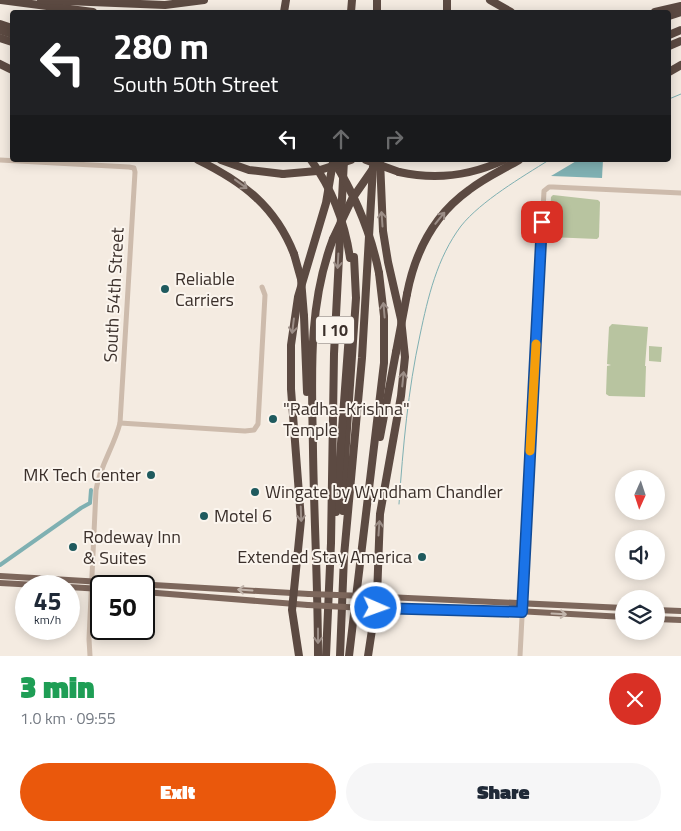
<!DOCTYPE html>
<meta charset="utf-8">
<style>
:root{--surface:#fff;--page:#f6f6f7;--text:#1f2937;--muted:#747a83;--accent:#ea580c}
body{margin:0;font-family:"Titillium Web",sans-serif;background:var(--page);color:var(--text);height:100vh;display:flex;flex-direction:column;font-size:19px;white-space:nowrap}
*{box-sizing:border-box;margin:0}
p{font-size:16px;color:var(--muted)}
.icon{flex:none;width:28px;height:28px;fill:none;stroke:currentColor;stroke-width:2;stroke-linecap:round;stroke-linejoin:round}
.map{position:relative;height:656px;overflow:hidden}
.sheet{display:flex;flex-direction:column;background:var(--surface);flex:1}
.sheet>*{flex:none}
.hud{position:absolute;left:10px;top:10px;width:661px;height:152px;border-radius:5px;box-shadow:0 2px 12px #0003;background:#202124;color:#fff;overflow:hidden}
.needle{width:32px;rotate:183deg}
.controls{position:absolute;left:615px;top:470px;display:grid;gap:10px}
.controls a{display:grid;place-items:center;width:50px;height:50px;border-radius:50%;background:var(--surface);box-shadow:0 2px 12px #0003;font-size:25px}
.speed{position:absolute;left:15px;top:575px;display:flex;gap:10px;font-size:25px;font-weight:700;text-align:center}
.speed>*{display:grid;place-content:center;width:65px;height:65px;border-radius:50%;background:var(--surface);box-shadow:0 2px 12px #0003;line-height:1}
.speed small{font-size:12px;font-weight:400}
.speed .limit{border:2px solid #111;border-radius:8px;background:#fff;color:#111}
.pin{position:absolute;display:grid;place-items:center;width:42px;height:42px;color:#fff;margin:-21px;border-radius:10px;box-shadow:0 2px 8px #0006}
.me{position:absolute;width:55px;margin:-28px;rotate:92deg;stroke-linejoin:round;filter:drop-shadow(0 0 4px #0008)}
.turn{display:flex;align-items:center;gap:18px;height:105px;padding:0 20px;font-size:22px}
.turn .icon{width:65px;height:65px;stroke-width:2.5}
.turn b{display:block;font-size:35px;line-height:42px}
.lanes{display:flex;align-items:center;height:48px;padding:0 20px;background:#0003;justify-content:center;gap:25px;direction:ltr}
.lanes .off{opacity:.35}
.round{display:grid;place-items:center;flex:none;width:52px;height:52px;border-radius:26px;background:var(--page)}
.head{display:flex;align-items:center;justify-content:space-between;height:85px;padding:0 20px}
h1{font-size:30px;font-weight:800;line-height:38px;color:#1e9e55}
.primary-button{display:flex;gap:10px;margin-top:auto;padding:10px 20px}
.primary-button a{flex:1;height:58px;border-radius:30px;background:var(--accent);color:#fff;font-size:20px;font-weight:800;line-height:58px;text-align:center}
.primary-button a+a{background:var(--page);color:var(--text)}
.map>svg:first-child{display:block}
.green{fill:#b8c4a0}
.water{fill:#7fb0b2}
.lines{fill:none;stroke-linecap:round;stroke-linejoin:round}
.stream{stroke:#7fb0b2;stroke-width:1}
.canal{stroke:#7fb0b2;stroke-width:4}
.minor{stroke:#cdbbac;stroke-width:5}
.major{stroke:#7d675c;stroke-width:6}
.highway{stroke:#5c4a42;stroke-width:8}
.major-bridge{stroke:#7d675c;stroke-width:6}
.highway-bridge{stroke:#5c4a42;stroke-width:8}
.oneway{stroke:#9c8e87}
.oneway2{stroke:#c2b5ac}
.route-casing{stroke:#114b97;stroke-width:12}
.route{stroke:#1a73e8;stroke-width:9}
.slow{stroke:#f59e0b;stroke-width:9}
.poi-dot{fill:#1f5a5e;stroke:#fbf5ee;stroke-width:2}
.labels{text-anchor:middle;stroke-width:4;stroke-linejoin:round;paint-order:stroke}
.shield{fill:#fbf5ee;stroke:#756b66;stroke-width:1}
.shield-label{font-size:16px;font-weight:bold;fill:#3b302b}
.poi-label{font-size:18px;fill:#3b302b;stroke:#fbf5ee;text-anchor:start}
.street-label{font-size:18px;fill:#3b302b;stroke:#fbf5ee}
</style>
<div class="map">
<svg width="681" height="656" viewBox="0 0 681 656">
<rect width="100%" height="100%" fill="#f4ebe1"/>
<g class="green">
<path d="M 553,195 L 598,200 L 600,202 L 599,237 L 597,239 L 549,237 L 551,197 Z"/>
<path d="M 612,324 L 648,327 L 645,366 L 646,366 L 645,397 L 609,396 L 606,394 L 607,366 L 611,365 L 607,364 L 609,327 Z"/>
<path d="M 649,346 L 662,347 L 661,362 L 649,361 Z"/>
</g>
<path class="water" d="M 578,160 L 603,160 L 602,178 L 551,176 Z"/>
<g class="lines">
<g class="stream">
<path d="M 669,99 L 681,94"/>
<path d="M 399,504 C 403,447 408,390 420,335 C 428,297 437,258 461,226 C 481,201 522,177 549,160"/>
</g>
<path class="canal" d="M 0,565 L 81,508 L 90,503 L 91,490"/>
<g class="minor">
<path d="M 0,160 L 129,167 L 134,168 L 135,172 L 120,423 C 114,447 100,465 96,490 L 89,639 L 90,656"/>
<path d="M 120,423 L 245,431 L 254,430 L 258,424 L 265,295 L 262,287"/>
<path d="M 520,656 L 544,191 L 549,187 L 553,187 L 681,193"/>
</g>
<g class="major">
<path d="M 0,576 L 309,594"/>
<path d="M 0,583 L 55,586"/>
<path d="M 69,587 L 101,589"/>
<path d="M 144,592 L 308,605"/>
<path d="M 365,596 L 624,608"/>
<path d="M 365,608 L 500,610 L 624,617"/>
<path d="M 656,610 L 681,611"/>
<path d="M 656,619 L 681,620"/>
</g>
<g class="highway">
<path d="M 1,0 L 93,12"/>
<path d="M 41,0 L 165,5 L 204,0"/>
<path d="M 377,0 L 377,12"/>
<path d="M 447,0 L 447,12"/>
<path d="M 490,0 L 511,12"/>
<path d="M 284,12 L 286,0"/>
<path d="M 351,12 L 352,0"/>
<path d="M 655,12 L 681,6"/>
<path d="M 669,16 L 681,12"/>
<path d="M 0,24 L 12,28"/>
<path d="M 0,30 L 12,34"/>
<path d="M 669,35 L 681,30"/>
<path d="M 0,38 L 12,42"/>
<path d="M 669,46 L 681,41"/>
<path d="M 0,64 L 12,70"/>
<path d="M 669,72 L 681,65"/>
<path d="M 198,160 C 243,182 275,206 294,254"/>
<path d="M 221,160 L 249,170 L 283,174"/>
<path d="M 399,172 C 435,180 470,176 504,160"/>
<path d="M 407,294 C 415,252 434,215 469,190 C 484,178 502,170 519,160"/>
<path d="M 304,316 L 307,392"/>
<path d="M 380,437 L 396,352"/>
<path d="M 343,511 L 346,443 L 356,298 L 354,257"/>
<path d="M 336,512 L 349,334"/>
<path d="M 299,656 L 292,610 L 301,520 L 291,389 L 291,345 L 298,297 L 326,203 L 333,162"/>
<path d="M 318,656 C 318,587 314,519 313,450 C 312,379 307,307 333,239"/>
<path d="M 326,656 L 331,543 L 334,354 L 344,160"/>
<path d="M 340,656 L 344,556 L 362,358 L 373,167"/>
<path d="M 349,656 L 384,363 L 384,316 L 379,273"/>
<path d="M 368,656 L 377,597 L 380,514 L 401,396 L 405,357 L 401,319 L 388,262 L 383,231 L 380,160"/>
</g>
<g class="major-bridge">
<path d="M 309,594 L 365,596"/>
<path d="M 308,605 L 365,608"/>
</g>
<g class="highway-bridge">
<path d="M 311,160 C 332,189 345,223 350,258"/>
<path d="M 333,160 C 355,195 371,233 379,273"/>
<path d="M 366,160 L 399,172"/>
<path d="M 283,174 L 317,171 L 351,160"/>
<path d="M 333,239 L 352,199 L 379,160"/>
<path d="M 294,254 L 301,279 L 304,316"/>
<path d="M 396,352 L 407,294"/>
</g>
</g>
<defs><path id="oneway-shaft" d="M-6 0H5M1.5-3L5.5 0L1.5 3" fill="none" stroke-width="1.6" stroke-linecap="round" stroke-linejoin="round" transform="scale(1.25)"/></defs>
<g class="oneway">
<use href="#oneway-shaft" transform="translate(241 184) rotate(36)"/>
<use href="#oneway-shaft" transform="translate(440 218) rotate(-51)"/>
<use href="#oneway-shaft" transform="translate(382 219) rotate(-94)"/>
<use href="#oneway-shaft" transform="translate(338 261) rotate(93)"/>
<use href="#oneway-shaft" transform="translate(384 310) rotate(-95)"/>
<use href="#oneway-shaft" transform="translate(293 326) rotate(97)"/>
<use href="#oneway-shaft" transform="translate(403 379) rotate(-84)"/>
<use href="#oneway-shaft" transform="translate(301 514) rotate(88)"/>
<use href="#oneway-shaft" transform="translate(379 528) rotate(-86)"/>
<use href="#oneway-shaft" transform="translate(318 636) rotate(90)"/>
</g>
<g class="oneway2">
<use href="#oneway-shaft" transform="translate(245 590) rotate(-176)"/>
<use href="#oneway-shaft" transform="translate(559 614) rotate(3)"/>
</g>
<g class="lines">
<g class="route-casing">
<path id="route" d="M 376,608 L 522,612 L 542,222"/>
</g>
<use href="#route" class="route"/>
<path class="slow" d="M 530,451 L 536,344"/>
</g>
<g class="poi-dot">
<circle cx="165" cy="289" r="5"/>
<circle cx="273" cy="419" r="5"/>
<circle cx="151" cy="475" r="5"/>
<circle cx="255" cy="492" r="5"/>
<circle cx="204" cy="516" r="5"/>
<circle cx="73" cy="547" r="5"/>
<circle cx="422" cy="557" r="5"/>
</g>
<g class="labels">
<rect class="shield" x="316" y="316.5" width="38" height="27" rx="4"/>
<g class="shield-label">
<text x="335" y="336">I 10</text>
</g>
<g class="poi-label">
<text x="175" y="285">Reliable<tspan x="175" dy="21">Carriers</tspan></text>
<text x="283" y="415">"Radha-Krishna"<tspan x="283" dy="21">Temple</tspan></text>
<text x="141" y="481" text-anchor="end">MK Tech Center</text>
<text x="265" y="498">Wingate by Wyndham Chandler</text>
<text x="214" y="522">Motel 6</text>
<text x="83" y="543">Rodeway Inn<tspan x="83" dy="21">&amp; Suites</tspan></text>
<text x="412" y="563" text-anchor="end">Extended Stay America</text>
</g>
<g class="street-label">
<text transform="translate(114 295) rotate(-87)" y="6">South 54th Street</text>
</g>
</g>
</svg>
<div class="controls">
<a><svg class="needle" viewBox="-14 -14 28 28"><path d="M0-13l5 13h-10z" fill="#e53935"/><path d="M0 13l5-13h-10z" fill="#747a83"/></svg></a>
<a><svg class="icon" aria-label="sound" viewBox="0 0 24 24"><path d="M4 9h4l5-4v14l-5-4H4zM17 9q2 3 0 6"/></svg></a>
<a><svg class="icon" aria-label="layers" viewBox="0 0 24 24"><path d="M12 4l9 5-9 5-9-5zM3 14l9 5 9-5"/></svg></a>
</div>
<div class="speed"><div>45<small>km/h</small></div><div class="limit">50</div></div>
<div class="pin" style="left:542px;top:222px;background:#d93025"><svg class="icon" aria-label="arrive" viewBox="0 0 24 24"><path d="M6 21V4h12l-3 4 3 4H6"/></svg></div>
<svg class="me" style="left:376px;top:608px" viewBox="-20 -20 40 40"><circle r="17" fill="#1a73e8" stroke="#fff" stroke-width="3"/><path d="M0-11L8 9 0 5-8 9z" fill="#fff"/></svg>
<div class="hud">
<div class="turn"><svg class="icon" aria-label="left" viewBox="0 0 24 24"><path d="M17 20v-9H6M10 6l-5 5 5 5"/></svg><div><b>280 m</b>South 50th Street</div></div>
<div class="lanes"><svg class="icon" aria-label="left" viewBox="0 0 24 24"><path d="M17 20v-9H6M10 6l-5 5 5 5"/></svg><svg class="icon off" aria-label="ahead" viewBox="0 0 24 24"><path d="M12 20V5M6 11l6-6 6 6"/></svg><svg class="icon off" aria-label="right" viewBox="0 0 24 24"><path d="M7 20v-9h11M14 6l5 5-5 5"/></svg></div>
</div>
</div>
<section class="sheet">
<div class="head"><div><h1>3 min</h1><p>1.0 km · 09:55</p></div><a class="round" style="background:#d93025;color:#fff"><svg class="icon" aria-label="close" viewBox="0 0 24 24"><path d="M6 6l12 12M18 6L6 18"/></svg></a></div>
<div class="primary-button"><a>Exit</a><a>Share</a></div>
</section>
